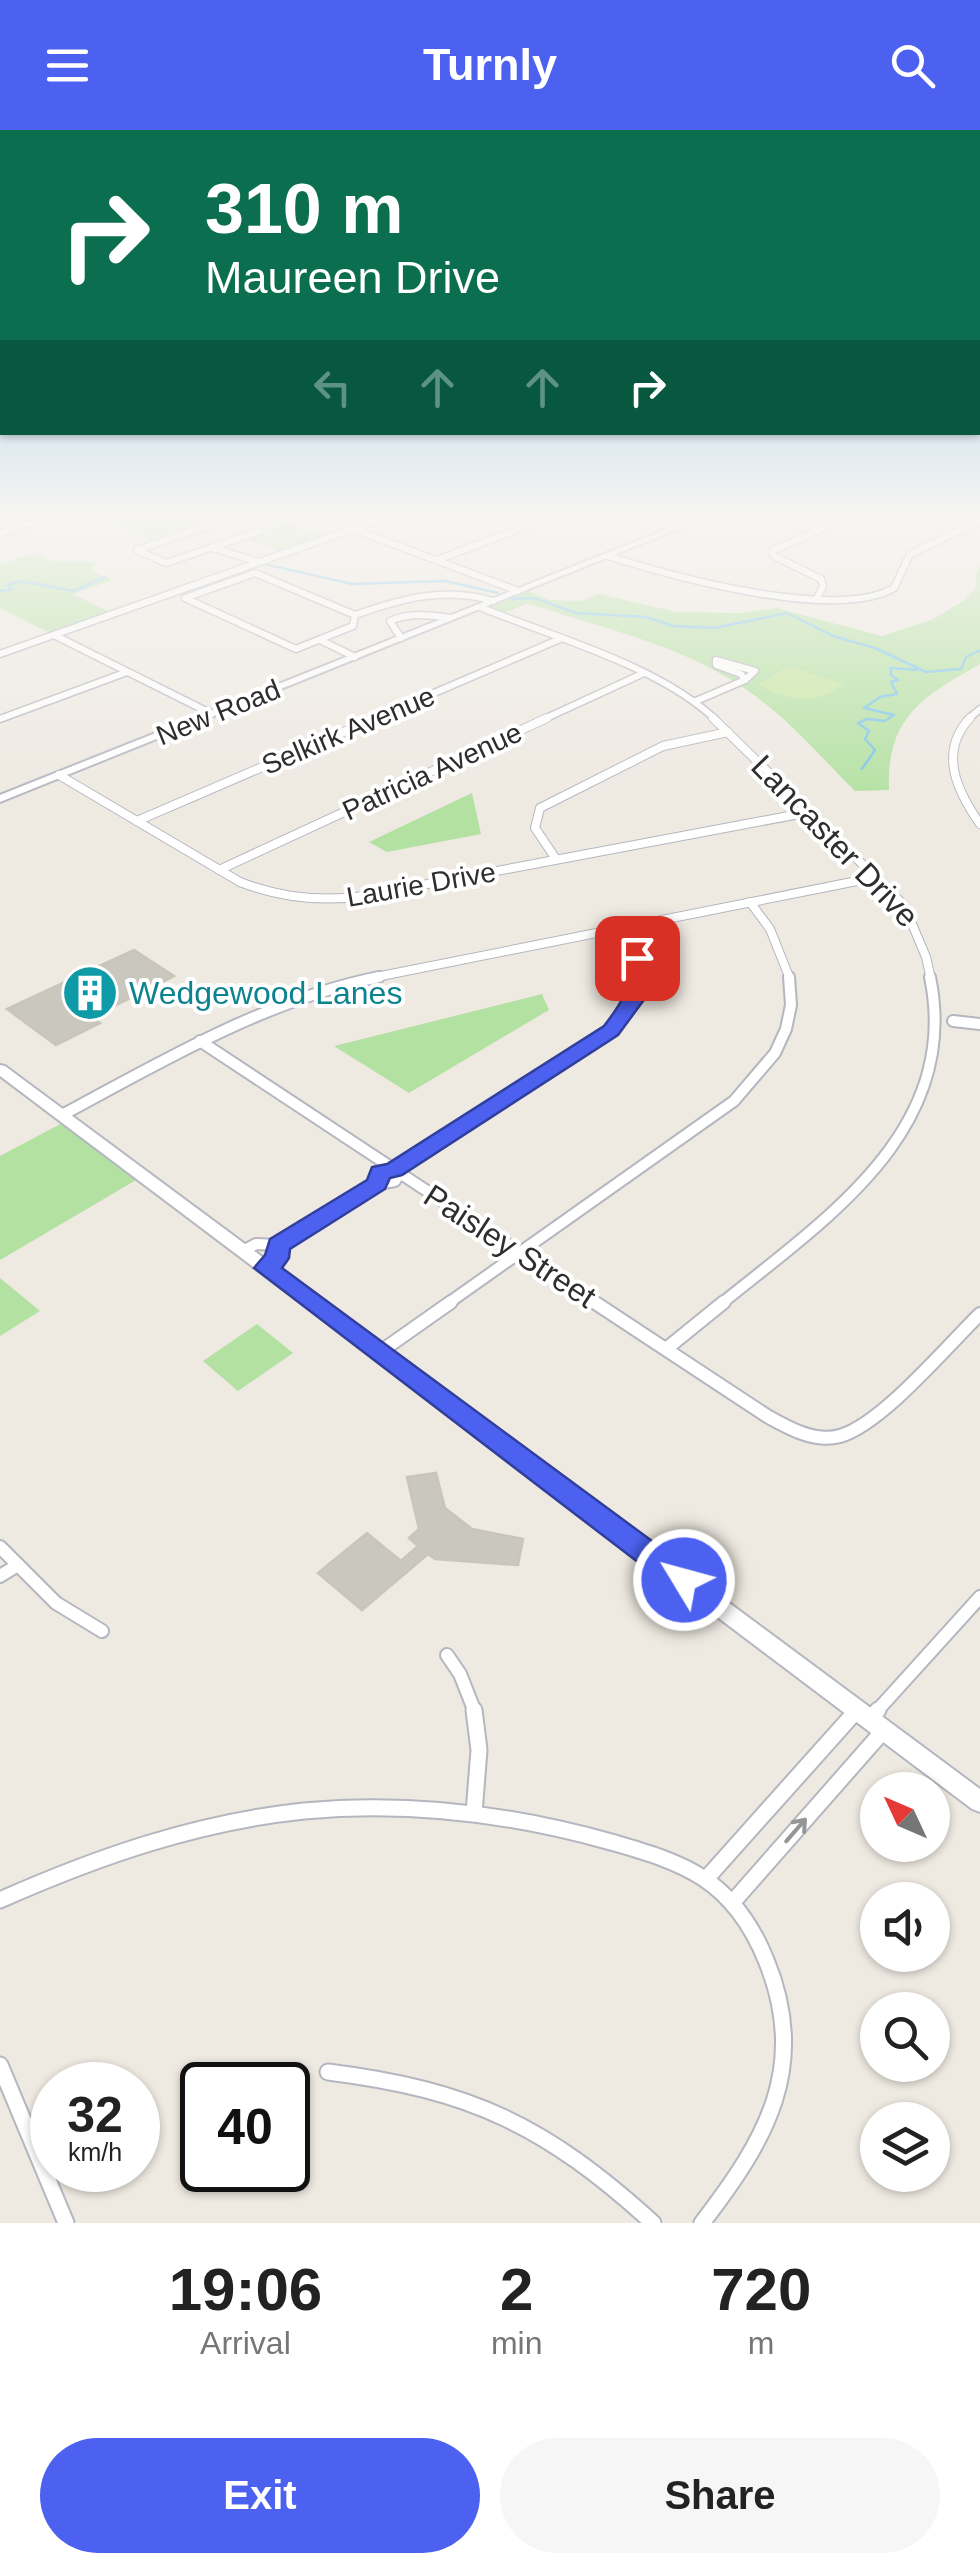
<!DOCTYPE html>
<style>
:root{--surface:#fff;--page:#f6f6f6;--text:#222;--muted:#767676;--accent:#4c61f0}
body{margin:0;font-family:Helvetica,sans-serif;background:var(--page);color:var(--text);height:100vh;display:flex;flex-direction:column;font-size:38px;white-space:nowrap}
*{box-sizing:border-box;margin:0}
p{font-size:32px;color:var(--muted)}
.icon{flex:none;width:55px;height:55px;fill:none;stroke:currentColor;stroke-width:2;stroke-linecap:round;stroke-linejoin:round}
.map{position:relative;height:2093px;overflow:hidden}
.sheet{display:flex;flex-direction:column;background:var(--surface);flex:1}
.sheet>*{flex:none}
.banner{position:absolute;left:0px;top:0px;width:980px;height:305px;box-shadow:0 2px 8px #0004;background:#0b6e4f;color:#fff;overflow:hidden}
.needle{width:65px;rotate:314deg}
.fabs{position:absolute;left:860px;top:1642px;display:grid;gap:20px}
.fabs a{display:grid;place-items:center;width:90px;height:90px;border-radius:50%;background:var(--surface);box-shadow:0 2px 8px #0004;font-size:50px}
.speed{position:absolute;left:30px;top:1932px;display:flex;gap:20px;font-size:50px;font-weight:700;text-align:center}
.speed>*{display:grid;place-content:center;width:130px;height:130px;border-radius:50%;background:var(--surface);box-shadow:0 2px 8px #0004;line-height:1}
.speed small{font-size:25px;font-weight:400}
.speed .limit{border:5px solid #111;border-radius:15px;background:#fff;color:#111}
.pin{position:absolute;display:grid;place-items:center;width:85px;height:85px;color:#fff;margin:-42px;border-radius:20px;box-shadow:0 5px 15px #0006}
.me{position:absolute;width:110px;margin:-55px;rotate:307deg;stroke-linejoin:round;filter:drop-shadow(0 0 8px #0008)}
.turn{display:flex;align-items:center;gap:35px;height:210px;padding:0 40px;font-size:45px}
.turn .icon{width:130px;height:130px;stroke-width:2.5}
.turn b{display:block;font-size:70px;line-height:85px}
.lanes{display:flex;align-items:center;height:95px;padding:0 40px;background:#0003;justify-content:center;gap:50px;direction:ltr}
.lanes .off{opacity:.35}
.eta{display:flex;justify-content:space-evenly;align-items:center;height:170px;text-align:center}
.eta b{font-size:60px;font-weight:800;line-height:70px}
.primary-button{display:flex;gap:20px;margin-top:auto;padding:20px 40px}
.primary-button a{flex:1;height:115px;border-radius:60px;background:var(--accent);color:#fff;font-size:40px;font-weight:800;line-height:115px;text-align:center}
.primary-button a+a{background:var(--page);color:var(--text)}
header{display:flex;justify-content:space-between;align-items:center;height:130px;padding:0 40px;background:var(--accent);color:#fff;font-size:45px;font-weight:800}
.map>svg:first-child{display:block}
.green{fill:#b3e1a1}
.pitch{fill:#c4e79e}
.lines{fill:none;stroke-linecap:round;stroke-linejoin:round}
.stream{stroke:#7bc5e9;stroke-width:2.5}
.building{fill:#cac7bf;stroke:#cac5ba;stroke-width:2.5}
.street-far4-casing{stroke:#b4b6c0;stroke-width:9}
.street-far3-casing{stroke:#b4b6c0;stroke-width:10}
.street-far2-casing{stroke:#b4b6c0;stroke-width:14}
.street-far1-casing{stroke:#b4b6c0;stroke-width:16}
.street-casing{stroke:#b4b6c0;stroke-width:19}
.secondary-casing{stroke:#b4b6c0;stroke-width:4}
.street-far4{stroke:#fff;stroke-width:6}
.street-far3{stroke:#fff;stroke-width:8}
.street-far2{stroke:#fff;stroke-width:10}
.street-far1{stroke:#fff;stroke-width:12}
.street{stroke:#fff;stroke-width:15}
.secondary{fill:#fff;fill-rule:evenodd}
.oneway{stroke:#969696}
.route{fill:#4c61f0;stroke:#313f9c;stroke-width:2.5}
.labels{text-anchor:middle;stroke-width:8;stroke-linejoin:round;paint-order:stroke}
.far-street-label{font-size:28px;fill:#2e2e2e;stroke:#fff}
.street-label{font-size:32px;fill:#2e2e2e;stroke:#fff}
.culture-label{font-size:32px;fill:#0d838f;stroke:#fff;text-anchor:start}
</style>
<header><svg class="icon" aria-label="menu" viewBox="0 0 24 24"><path d="M4 6h16M4 12h16M4 18h16"/></svg>Turnly<svg class="icon" aria-label="search" viewBox="0 0 24 24"><circle cx="10" cy="10" r="6"/><path d="M15 15l6 6"/></svg></header>
<div class="map">
<svg width="980" height="2093" viewBox="0 0 980 2093">
<rect width="100%" height="100%" fill="#eee9e1"/>
<g class="green">
<path d="M 128,383 L 183,383 L 206,392 L 152,410 L 106,390 Z"/>
<path d="M 286,392 L 328,408 L 285,423 L 243,407 Z"/>
<path d="M 34,423 L 51,431 L 97,432 L 91,441 L 113,450 L 72,464 L 115,484 L 54,505 L 0,478 L 0,434 Z"/>
<path d="M 980,436 L 980,534 C 922,567 886,588 889,660 L 855,661 C 823,629 791,592 754,565 C 690,518 613,501 539,477 L 526,474 L 500,485 L 480,477 L 523,459 L 551,470 L 580,471 L 599,464 L 677,482 L 741,483 L 776,478 L 882,506 L 931,490 L 965,470 L 977,456 L 975,446 Z"/>
<path d="M 472,663 L 481,704 L 387,722 L 369,712 Z"/>
<path d="M 542,864 L 549,880 L 409,963 L 334,916 Z"/>
<path d="M 68,990 L 143,1046 L 0,1130 L 0,1026 Z"/>
<path d="M 0,1148 L 40,1181 L 0,1206 Z"/>
<path d="M 257,1194 L 293,1223 L 238,1261 L 203,1231 Z"/>
</g>
<path class="pitch" d="M 789,536 L 844,554 C 816,576 788,571 758,555 Z"/>
<g class="lines">
<g class="stream">
<path d="M 264,434 L 352,454 L 445,451 L 498,463"/>
<path d="M 0,461 L 12,459 L 8,455 L 20,451 L 74,461 L 105,447"/>
<path d="M 512,469 L 534,468 L 576,483 L 646,487 L 673,496 L 715,498 L 787,483 L 833,506 L 875,518 L 926,542 L 961,539 L 966,527 L 980,520"/>
<path d="M 862,639 L 875,620 L 865,609 L 869,601 L 858,593 L 867,589 L 885,591 L 894,585 L 864,578 L 880,567 L 897,564 L 891,552 L 898,550 L 891,545 L 891,538 L 917,540"/>
</g>
</g>
<g class="building">
<path d="M 134,820 L 174,846 L 92,887 L 100,893 L 56,915 L 7,879 Z"/>
<path d="M 436,1343 L 445,1378 L 472,1399 L 523,1409 L 518,1435 L 435,1429 L 428,1424 L 362,1480 L 318,1443 L 367,1403 L 401,1431 L 418,1416 L 409,1408 L 419,1399 L 407,1347 Z"/>
</g>
<g class="lines">
<g class="street-far4-casing">
<g id="street-far4">
<path d="M 311,383 L 518,461"/>
<path d="M 225,390 L 137,420 L 166,433 L 260,401"/>
<path d="M 213,418 L 258,432"/>
<path d="M 608,426 C 671,446 835,492 894,458 L 910,424 L 980,391"/>
<path d="M 437,430 L 561,383"/>
<path d="M 255,443 L 355,485 L 353,496 L 296,519 L 185,468 Z"/>
<path d="M 817,468 L 823,456 L 821,449 L 774,426 L 772,421 L 857,383"/>
<path d="M 480,477 C 553,507 660,536 716,590"/>
<path d="M 355,485 C 401,469 445,456 493,471"/>
<path d="M 54,505 L 212,584"/>
<path d="M 401,508 L 390,491 C 410,482 429,485 450,488"/>
<path d="M 322,511 L 355,527"/>
<path d="M 0,524 L 398,383"/>
<path d="M 716,530 L 755,541 L 745,550 L 741,544 L 716,535 Z"/>
<path d="M 696,571 L 745,550"/>
<path d="M 0,589 L 127,542"/>
<path d="M 371,590 L 560,509"/>
<path d="M 542,590 L 644,543"/>
<path d="M 967,590 L 980,579"/>
</g>
</g>
<g class="street-far3-casing">
<g id="street-far3">
<path d="M 713,588 L 904,775 L 926,827 L 931,849"/>
<path d="M 970,588 C 938,622 957,661 980,694"/>
<path d="M 59,645 L 240,752 C 281,768 321,772 364,766 L 810,682"/>
<path d="M 137,691 L 376,588"/>
<path d="M 556,729 L 535,698 L 540,678 L 663,616 L 728,602"/>
<path d="M 219,740 L 547,588"/>
<path d="M 750,772 L 770,799 L 790,849"/>
<path d="M 619,798 L 634,825 L 637,849"/>
<path d="M 366,849 L 877,747"/>
</g>
</g>
<g class="street-far2-casing">
<g id="street-far2">
<path d="M 953,891 L 980,894"/>
<path d="M 200,911 L 598,1174"/>
<path d="M 62,985 C 163,931 265,870 379,847"/>
<path d="M 377,1054 L 395,1051 L 398,1046 L 394,1040"/>
<path d="M 243,1121 L 256,1114 L 278,1115"/>
<path d="M 266,1138 L 278,1127 L 278,1115 L 377,1054 L 380,1043 L 394,1039 L 611,901 L 630,876 L 637,847"/>
<path d="M 447,1174 L 734,971 L 775,923 L 786,899 L 791,875 L 789,847"/>
<path d="M 721,1174 C 825,1089 962,1001 930,847"/>
</g>
</g>
<g class="street-far1-casing">
<g id="street-far1">
<path d="M 594,1172 L 767,1286 C 788,1298 815,1313 840,1306 C 882,1294 947,1216 980,1184"/>
<path d="M 666,1219 L 724,1172"/>
<path d="M 380,1222 L 451,1172"/>
<path d="M 0,1417 L 56,1473 L 102,1501"/>
<path d="M 0,1446 L 18,1435"/>
<path d="M 447,1525 L 460,1544 L 475,1582"/>
<path d="M 876,1582 L 980,1467"/>
</g>
</g>
<g class="street-casing">
<g id="street">
<path d="M 870,1589 L 878,1580"/>
<path d="M 474,1683 L 479,1620 L 474,1580"/>
<path d="M 706,1749 L 857,1580"/>
<path d="M 0,1770 C 97,1727 197,1692 304,1681 C 408,1671 511,1684 611,1712 C 642,1721 675,1730 703,1748 C 732,1767 753,1798 766,1830 C 810,1936 766,2010 702,2093"/>
<path d="M 732,1773 L 884,1600"/>
<path d="M 0,1935 L 66,2093"/>
<path d="M 328,1942 C 472,1960 546,1996 653,2093"/>
</g>
</g>
<g class="secondary-casing">
<g id="secondary">
<path d="M 55,383 L 68,383 L 0,406 L 0,400 Z"/>
<path d="M 707,383 L 718,383 L 0,672 L 0,665 Z"/>
<path d="M 0,935 L 5,936 L 980,1659 L 980,1682 L 972,1679 L 0,946 Z"/>
</g>
</g>
<use href="#street-far4" class="street-far4"/>
<use href="#street-far3" class="street-far3"/>
<use href="#street-far2" class="street-far2"/>
<use href="#street-far1" class="street-far1"/>
<use href="#street" class="street"/>
<use href="#secondary" class="secondary"/>
</g>
<defs><path id="oneway-shaft" d="M-6 0H5M1.5-3L5.5 0L1.5 3" fill="none" stroke-width="1.6" stroke-linecap="round" stroke-linejoin="round" transform="scale(2.5)"/></defs>
<use class="oneway" href="#oneway-shaft" transform="translate(796 1700) rotate(-49)"/>
<linearGradient id="sky" x2="0" y2="1"><stop stop-color="#7cbbe8"/><stop offset="0.57" stop-color="#f7f5f2"/><stop offset="1" stop-color="#f7f5f2" stop-opacity="0"/></linearGradient>
<rect width="980" height="676" fill="url(#sky)"/>
<path class="route" d="M 637,823 L 647,828 L 650,842 L 646,867 L 618,905 L 402,1045 L 390,1048 L 385,1059 L 290,1119 L 289,1128 L 282,1138 L 694,1442 L 698,1450 L 694,1459 L 684,1463 L 673,1459 L 254,1138 L 265,1125 L 270,1109 L 367,1050 L 372,1037 L 387,1034 L 604,896 C 621,874 633,858 627,828 Z"/>
<defs>
<g id="building-disc" transform="scale(2.875)"><circle r="9.5" fill="#0f9aa8" stroke="#fff"/><path d="M-4-6H4V6H1V3H-1V6H-4ZM-2.5-4.3h1.7v1.8h-1.7ZM.8-4.3h1.7v1.8H.8ZM-2.5-1h1.7V.8h-1.7ZM.8-1h1.7V.8H.8Z" fill="#fff"/></g>
</defs>
<g fill-rule="evenodd">
<use href="#building-disc" x="90" y="863"/>
</g>
<g class="labels">
<g class="far-street-label">
<text transform="translate(218 582) rotate(-22)" y="10">New Road</text>
<text transform="translate(348 600) rotate(-23)" y="10">Selkirk Avenue</text>
<text transform="translate(432 641) rotate(-25)" y="10">Patricia Avenue</text>
<text transform="translate(421 754) rotate(-10)" y="10">Laurie Drive</text>
</g>
<g class="street-label">
<text transform="translate(835 711) rotate(46)" y="11">Lancaster Drive</text>
<text transform="translate(510 1116) rotate(33)" y="11">Paisley Street</text>
</g>
<g class="culture-label">
<text x="129" y="874">Wedgewood Lanes</text>
</g>
</g>
</svg>
<div class="fabs">
<a><svg class="needle" viewBox="-14 -14 28 28"><path d="M0-13l5 13h-10z" fill="#e53935"/><path d="M0 13l5-13h-10z" fill="#767676"/></svg></a>
<a><svg class="icon" aria-label="sound" viewBox="0 0 24 24"><path d="M4 9h4l5-4v14l-5-4H4zM17 9q2 3 0 6"/></svg></a>
<a><svg class="icon" aria-label="search" viewBox="0 0 24 24"><circle cx="10" cy="10" r="6"/><path d="M15 15l6 6"/></svg></a>
<a><svg class="icon" aria-label="layers" viewBox="0 0 24 24"><path d="M12 4l9 5-9 5-9-5zM3 14l9 5 9-5"/></svg></a>
</div>
<div class="speed"><div>32<small>km/h</small></div><div class="limit">40</div></div>
<div class="pin" style="left:637px;top:828px;background:#d93025"><svg class="icon" aria-label="arrive" viewBox="0 0 24 24"><path d="M6 21V4h12l-3 4 3 4H6"/></svg></div>
<svg class="me" style="left:684px;top:1450px" viewBox="-20 -20 40 40"><circle r="17" fill="#4c61f0" stroke="#fff" stroke-width="3"/><path d="M0-11L8 9 0 5-8 9z" fill="#fff"/></svg>
<div class="banner">
<div class="turn"><svg class="icon" aria-label="right" viewBox="0 0 24 24"><path d="M7 20v-9h11M14 6l5 5-5 5"/></svg><div><b>310 m</b>Maureen Drive</div></div>
<div class="lanes"><svg class="icon off" aria-label="left" viewBox="0 0 24 24"><path d="M17 20v-9H6M10 6l-5 5 5 5"/></svg><svg class="icon off" aria-label="ahead" viewBox="0 0 24 24"><path d="M12 20V5M6 11l6-6 6 6"/></svg><svg class="icon off" aria-label="ahead" viewBox="0 0 24 24"><path d="M12 20V5M6 11l6-6 6 6"/></svg><svg class="icon" aria-label="right" viewBox="0 0 24 24"><path d="M7 20v-9h11M14 6l5 5-5 5"/></svg></div>
</div>
</div>
<section class="sheet">
<div class="eta">
<div><b>19:06</b><p>Arrival</p></div>
<div><b>2</b><p>min</p></div>
<div><b>720</b><p>m</p></div>
</div>
<div class="primary-button"><a>Exit</a><a>Share</a></div>
</section>
